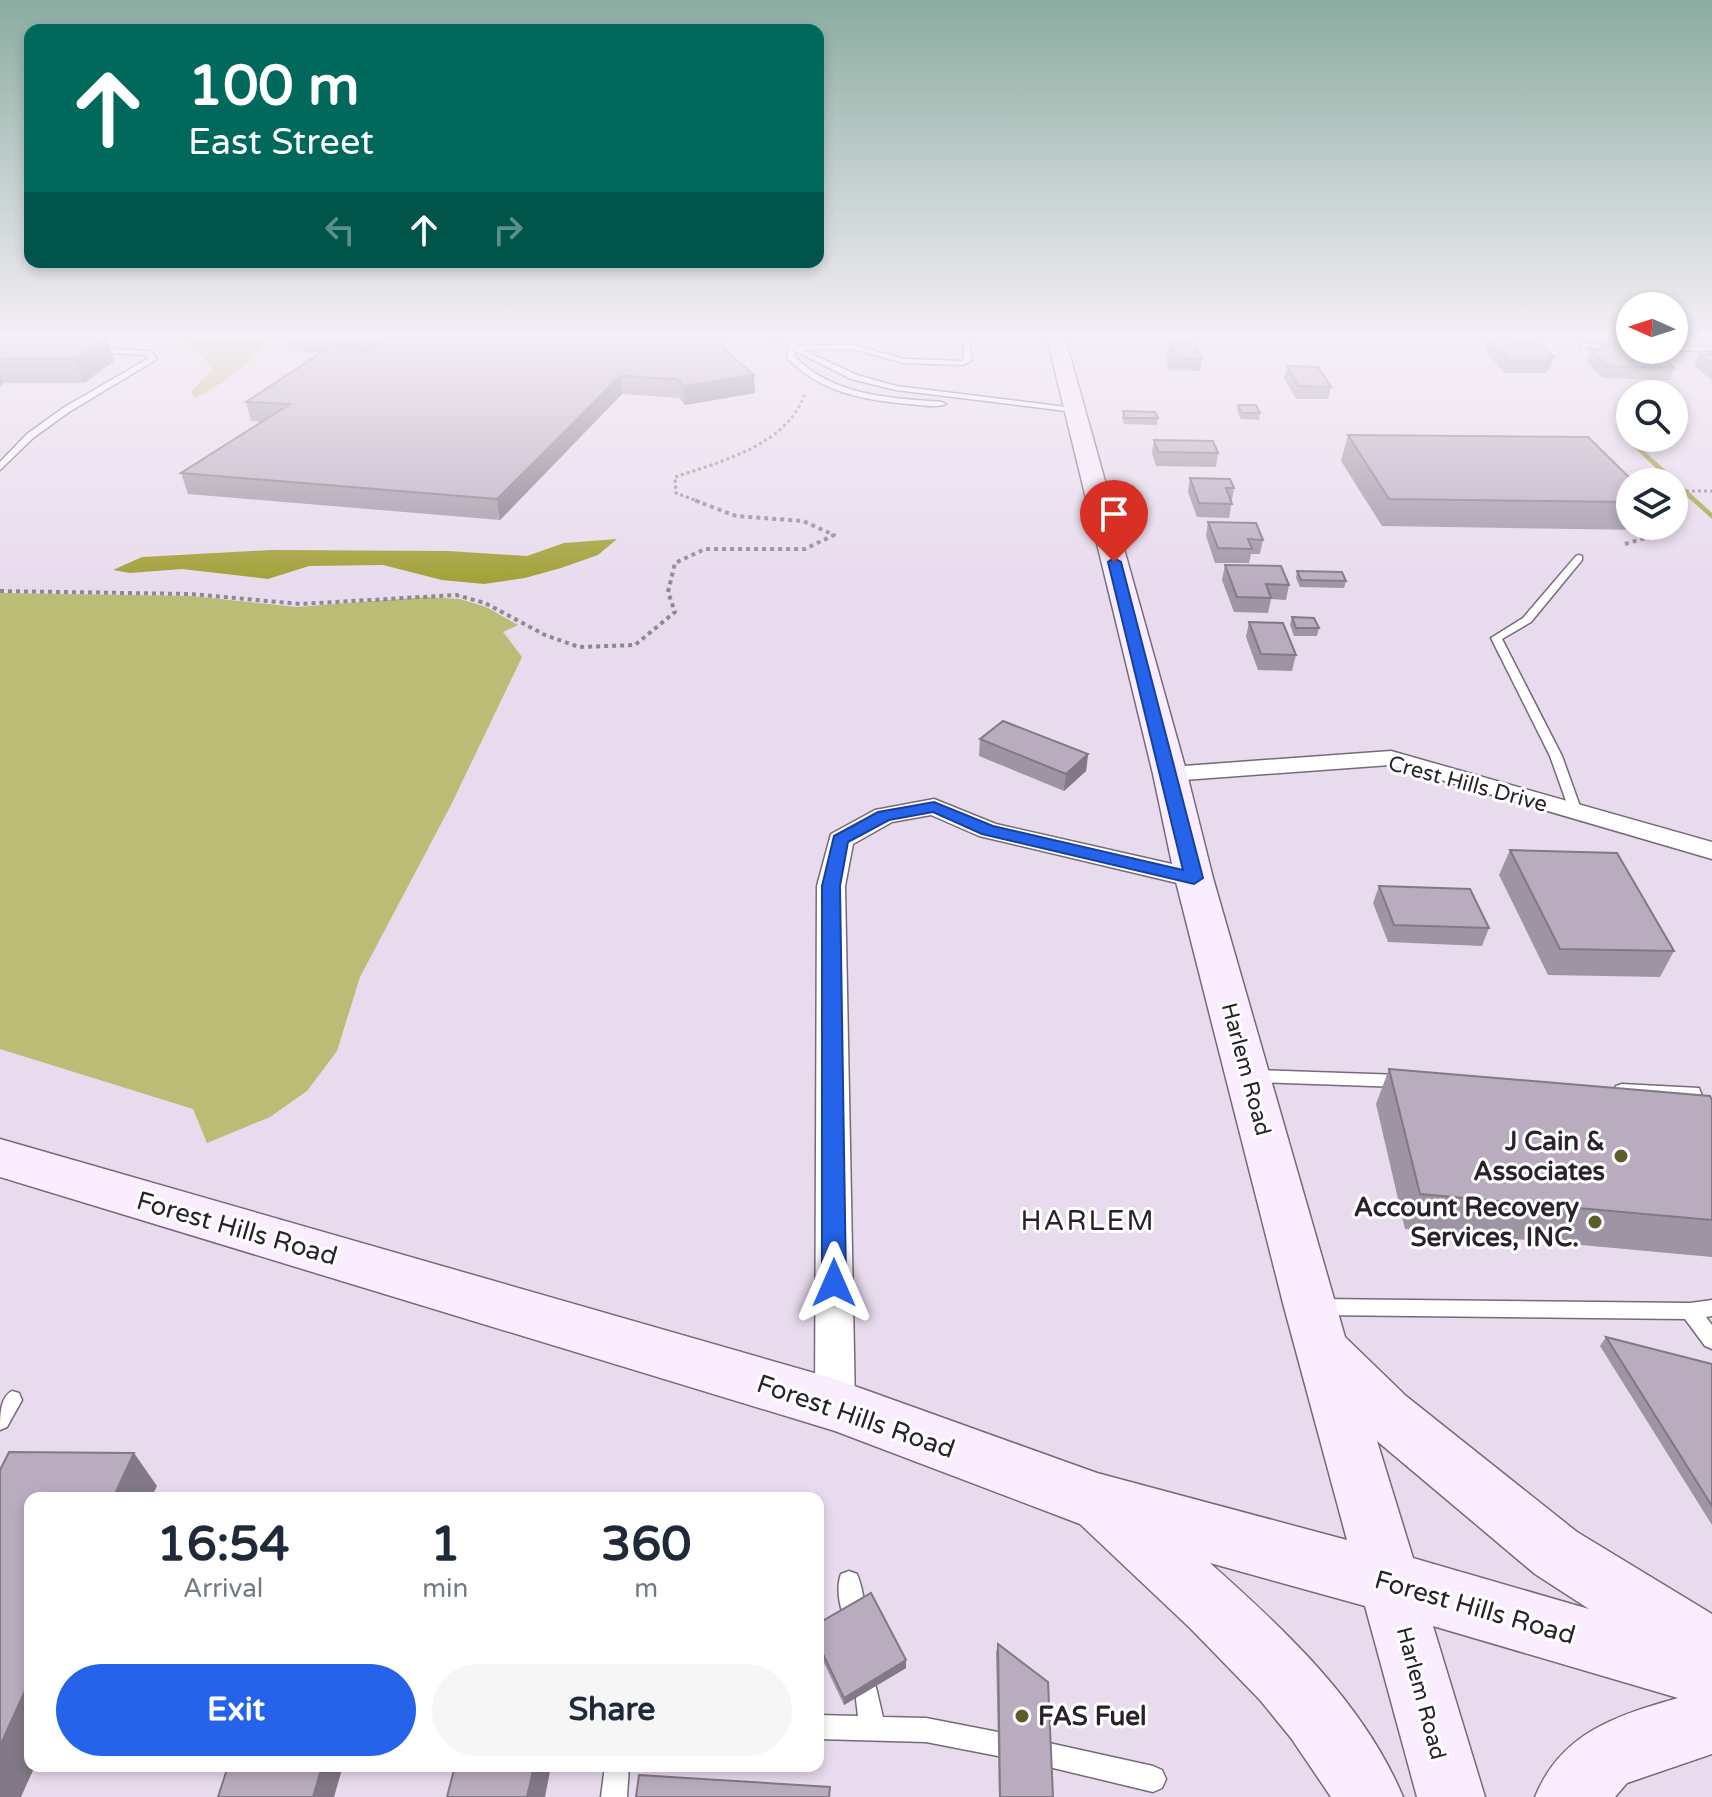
<!DOCTYPE html>
<style>
:root{--surface:#fff;--page:#f6f6f7;--text:#1f2937;--muted:#747a83;--accent:#2563eb}
body{margin:0;font-family:"Varela Round",sans-serif;background:var(--page);color:var(--text);height:100vh;display:flex;flex-direction:column;font-size:30px;white-space:nowrap}
*{box-sizing:border-box;margin:0}
p{font-size:26px;color:var(--muted)}
.icon{flex:none;width:44px;height:44px;fill:none;stroke:currentColor;stroke-width:2;stroke-linecap:round;stroke-linejoin:round}
.map{position:relative;flex:1;overflow:hidden}
.panel{position:absolute;left:24px;top:1492px;width:800px;height:280px;display:flex;flex-direction:column;background:var(--surface);border-radius:16px;box-shadow:0 4px 12px #0003}
.panel>*{flex:none}
.banner{position:absolute;left:24px;top:24px;width:800px;height:244px;border-radius:16px;box-shadow:0 4px 12px #0003;background:#00695c;color:#fff;overflow:hidden}
.needle{width:52px;rotate:273deg}
.tools{position:absolute;left:1616px;top:292px;display:grid;gap:16px}
.tools a{display:grid;place-items:center;width:72px;height:72px;border-radius:50%;background:var(--surface);box-shadow:0 4px 12px #0003;font-size:40px}
.pin{position:absolute;display:grid;place-items:center;width:68px;height:68px;color:#fff;margin:-82px -34px;border-radius:50% 50% 50% 0;rotate:-45deg;box-shadow:0 0 8px #0007}
.pin .icon{rotate:45deg}
.me{position:absolute;width:88px;margin:-44px;rotate:0deg;stroke-linejoin:round;filter:drop-shadow(0 0 6px #0008)}
.turn{display:flex;align-items:center;gap:28px;height:168px;padding:0 32px;font-size:36px}
.turn .icon{width:104px;height:104px;stroke-width:2.5}
.turn b{display:block;font-size:56px;line-height:68px}
.lanes{display:flex;align-items:center;height:76px;padding:0 32px;background:#0003;justify-content:center;gap:40px;direction:ltr}
.lanes .off{opacity:.35}
.eta{display:flex;justify-content:space-evenly;align-items:center;height:136px;text-align:center}
.eta b{font-size:48px;font-weight:700;line-height:56px}
.primary-button{display:flex;gap:16px;margin-top:auto;padding:16px 32px}
.primary-button a{flex:1;height:92px;border-radius:48px;background:var(--accent);color:#fff;font-size:32px;font-weight:700;line-height:92px;text-align:center}
.primary-button a+a{background:var(--page);color:var(--text)}
.map>svg:first-child{display:block}
.green{fill:#bbbc75}
.water{fill:#a09f33}
.lines{fill:none;stroke-linecap:round;stroke-linejoin:round}
.stream{fill:#a09f33;fill-rule:evenodd}
.lane-casing{stroke:#76697a;stroke-width:3}
.street-casing{stroke:#76697a;stroke-width:3}
.secondary-casing{stroke:#76697a;stroke-width:3}
.path-far1{stroke:#908794;stroke-width:3;stroke-dasharray:3 3;stroke-linecap:butt}
.path{stroke:#908794;stroke-width:4;stroke-dasharray:4 4;stroke-linecap:butt}
.lane{fill:#fff;fill-rule:evenodd}
.street{fill:#fff;fill-rule:evenodd}
.secondary{fill:#faedff;fill-rule:evenodd}
.wall{fill:#9f94a4}
.shaded-wall{fill:#827886}
.building{fill:#b9acbf;stroke:#827886;stroke-width:2}
.route{fill:#2563eb;stroke:#184099;stroke-width:2}
.poi-dot{fill:#5c5c29;stroke:#fff;stroke-width:3}
.labels{text-anchor:middle;stroke-width:6;stroke-linejoin:round;paint-order:stroke}
.street-label{font-size:22px;fill:#28232a;stroke:#fff}
.near-poi-label{font-size:26px;font-weight:bold;fill:#28232a;stroke:#fff;text-anchor:end}
.near-street-label{font-size:26px;fill:#28232a;stroke:#fff}
.near-neighbourhood-label{font-size:28px;letter-spacing:2px;fill:#28232a;stroke:#fff}
</style>
<div class="map">
<svg width="1712" height="1797" viewBox="0 0 1712 1797">
<rect width="100%" height="100%" fill="#e8dbee"/>
<g class="green">
<path d="M 180,338 L 267,338 C 260,359 215,389 195,398 L 191,392 L 213,368 L 191,345 Z"/>
<path d="M 0,593 L 191,596 L 297,607 L 425,597 L 460,599 L 486,607 L 518,625 L 503,632 L 522,657 L 451,805 L 360,977 L 337,1051 L 307,1091 L 270,1117 L 207,1143 L 193,1109 L 0,1049 Z"/>
</g>
<path class="water" d="M 617,539 L 598,555 L 561,568 L 525,578 L 484,584 L 442,580 L 383,565 L 309,566 L 268,579 L 182,569 L 130,573 L 113,570 L 142,557 L 272,550 L 448,551 L 527,556 L 564,543 Z"/>
<g class="lines">
<path class="stream" d="M 1624,436 L 1628,436 L 1712,513 L 1712,519 L 1674,485 L 1674,482 L 1671,482 L 1624,438 Z"/>
<g class="lane-casing">
<g id="lane">
<path d="M 768,338 L 790,341 L 791,338 L 797,338 L 796,346 L 853,345 L 904,359 L 962,361 L 964,359 L 963,338 L 969,338 L 972,360 L 963,365 L 904,363 L 853,349 L 803,350 L 857,375 L 896,386 L 1074,408 L 1078,410 L 1074,412 L 896,390 L 851,379 L 795,351 L 794,356 C 833,396 889,398 942,402 L 946,404 C 936,408 921,405 909,404 C 863,400 820,392 787,358 L 789,345 Z"/>
<path d="M 1582,344 L 1630,345 L 1630,349 L 1580,347 Z"/>
<path d="M 1674,346 L 1712,347 L 1712,351 L 1674,350 Z"/>
<path d="M 91,348 L 150,351 L 157,359 L 69,412 L 33,438 L 0,470 L 0,462 L 27,434 L 63,408 L 149,358 L 147,355 L 94,352 Z"/>
<path d="M 1579,555 L 1582,556 L 1582,560 L 1531,622 L 1502,639 L 1562,756 L 1582,812 L 1576,816 L 1570,812 L 1550,756 L 1491,638 L 1523,618 L 1576,556 Z"/>
<path d="M 1254,1070 L 1401,1075 L 1407,1077 L 1409,1081 L 1407,1085 L 1401,1087 L 1254,1082 L 1248,1080 L 1246,1076 L 1248,1072 Z"/>
<path d="M 1622,1084 L 1699,1088 L 1712,1120 L 1712,1149 L 1706,1147 L 1703,1142 L 1687,1098 L 1622,1096 L 1616,1094 L 1614,1090 L 1616,1086 Z"/>
<path d="M 1319,1299 L 1690,1303 L 1712,1300 L 1712,1316 L 1706,1317 L 1712,1325 L 1712,1349 L 1705,1346 L 1685,1319 L 1319,1315 L 1312,1313 L 1309,1307 L 1312,1301 Z"/>
<path d="M 12,1391 L 19,1393 L 22,1400 L 7,1427 L 0,1430 C 0,1415 0,1397 12,1391 Z"/>
<path d="M 849,1571 L 857,1574 C 862,1587 867,1606 861,1619 L 853,1622 L 845,1619 C 839,1606 836,1587 841,1574 Z"/>
<path d="M 867,1679 L 875,1683 L 883,1717 L 926,1718 L 998,1732 L 1007,1735 L 1010,1744 L 1007,1753 L 998,1756 L 926,1742 L 818,1739 L 818,1715 L 858,1716 L 855,1691 L 859,1683 Z"/>
<path d="M 1049,1743 L 1153,1766 L 1162,1770 L 1166,1779 L 1162,1788 L 1153,1792 L 1049,1767 L 1040,1764 L 1037,1755 L 1040,1746 Z"/>
<path d="M 605,1766 L 629,1766 L 627,1797 L 601,1797 Z"/>
</g>
</g>
<g class="street-casing">
<g id="street">
<path d="M 1391,751 L 1712,842 L 1712,859 L 1390,765 L 1170,781 L 1161,779 L 1158,774 L 1161,769 L 1170,767 Z"/>
<path d="M 934,799 L 996,824 L 1194,869 L 1204,872 L 1208,878 L 1204,884 L 1194,887 L 979,836 L 931,815 L 892,822 L 853,844 L 845,886 L 855,1405 L 849,1418 L 835,1424 L 821,1418 L 815,1405 L 817,886 L 831,834 L 875,810 Z"/>
</g>
</g>
<g class="secondary-casing">
<path id="secondary" d="M 1047,338 L 1065,338 L 1187,774 L 1213,878 L 1345,1337 L 1406,1396 L 1577,1532 L 1712,1614 L 1712,1754 L 1627,1783 L 1615,1797 L 1535,1797 C 1561,1733 1615,1716 1678,1698 L 1433,1626 L 1485,1797 L 1417,1797 L 1365,1606 L 1210,1563 C 1284,1629 1364,1703 1403,1797 L 1331,1797 L 1291,1738 L 1260,1700 L 1191,1629 L 1080,1524 L 835,1431 L 0,1177 L 0,1139 L 835,1379 L 1097,1473 L 1347,1540 L 1284,1307 L 1175,878 L 1153,774 ZM 1377,1441 L 1535,1574 L 1589,1609 L 1413,1558 Z"/>
</g>
<g class="path-far1">
<path d="M 1674,491 L 1712,491"/>
<path d="M 700,502 L 676,493 L 675,477 C 722,461 788,445 805,393"/>
</g>
<g class="path">
<path d="M 1625,544 L 1652,536 L 1643,526"/>
<path d="M 0,591 L 191,594 L 300,604 L 456,595 L 485,603 L 545,635 L 579,647 L 635,645 L 675,612 L 668,592 L 675,563 L 705,549 L 805,549 L 834,535 L 803,521 L 736,516 L 694,500"/>
</g>
<use href="#lane" class="lane"/>
<use href="#street" class="street"/>
<use href="#secondary" class="secondary"/>
</g>
<g class="wall">
<path d="M 0,338 L 106,338 L 114,361 L 84,383 L 4,383 L 0,386 Z"/>
<path d="M 286,338 L 725,338 L 725,350 L 755,393 L 685,405 L 679,398 L 622,394 L 500,520 L 188,494 L 181,473 L 263,422 L 251,421 L 246,402 L 320,353 L 290,351 Z"/>
<path d="M 1159,338 L 1190,338 L 1190,340 L 1160,339 Z"/>
<path d="M 1470,338 L 1511,338 L 1510,340 L 1471,339 Z"/>
<path d="M 1169,340 L 1202,359 L 1200,371 L 1168,370 L 1166,363 Z"/>
<path d="M 1488,340 L 1531,344 L 1554,357 L 1550,369 L 1548,369 L 1546,373 L 1505,373 L 1485,351 Z"/>
<path d="M 1600,346 L 1674,368 L 1670,380 L 1602,378 L 1587,361 L 1591,350 L 1599,350 Z"/>
<path d="M 1707,351 L 1712,352 L 1712,380 L 1694,366 L 1699,354 L 1706,354 Z"/>
<path d="M 1287,366 L 1331,387 L 1328,399 L 1296,399 L 1284,378 Z"/>
<path d="M 1238,405 L 1260,413 L 1259,420 L 1241,419 L 1237,411 Z"/>
<path d="M 1123,411 L 1158,418 L 1157,425 L 1124,424 L 1122,418 Z"/>
<path d="M 1348,435 L 1630,482 L 1630,526 L 1645,526 L 1643,530 L 1382,526 L 1341,461 Z"/>
<path d="M 1154,440 L 1218,453 L 1216,467 L 1156,466 L 1152,453 Z"/>
<path d="M 1190,478 L 1234,488 L 1229,518 L 1197,517 L 1188,492 Z"/>
<path d="M 1208,522 L 1263,540 L 1260,554 L 1251,554 L 1249,563 L 1215,563 L 1206,536 Z"/>
<path d="M 1225,565 L 1289,585 L 1286,600 L 1271,599 L 1268,613 L 1234,612 L 1222,580 Z"/>
<path d="M 1297,571 L 1346,581 L 1344,588 L 1300,587 L 1296,578 Z"/>
<path d="M 1292,617 L 1319,628 L 1317,636 L 1294,636 L 1290,625 Z"/>
<path d="M 1249,622 L 1296,655 L 1292,671 L 1258,670 L 1246,637 Z"/>
<path d="M 980,739 L 1088,754 L 1086,771 L 1064,791 L 979,756 Z"/>
<path d="M 1510,850 L 1674,951 L 1660,977 L 1548,975 L 1499,875 Z"/>
<path d="M 1379,886 L 1489,928 L 1482,946 L 1388,942 L 1373,903 Z"/>
<path d="M 1389,1069 L 1712,1100 L 1712,1257 L 1405,1229 L 1376,1104 Z"/>
<path d="M 1606,1337 L 1712,1364 L 1712,1525 L 1600,1346 Z"/>
<path d="M 824,1620 L 906,1660 L 906,1668 L 844,1705 L 824,1663 L 818,1667 Z"/>
<path d="M 998,1644 L 1053,1797 L 999,1797 L 996,1652 Z"/>
</g>
<g class="shaded-wall">
<path d="M 106,338 L 114,361 L 84,383 L 75,359 Z"/>
<path d="M 0,373 L 4,383 L 0,386 Z"/>
<path d="M 754,375 L 755,393 L 685,405 L 683,386 Z"/>
<path d="M 620,376 L 622,394 L 500,520 L 497,499 Z"/>
<path d="M 1088,754 L 1086,771 L 1064,791 L 1066,774 Z"/>
<path d="M 134,1453 L 157,1486 L 151,1498 L 113,1498 Z"/>
<path d="M 824,1656 L 824,1663 L 818,1667 L 818,1659 Z"/>
<path d="M 906,1660 L 906,1668 L 844,1705 L 844,1698 Z"/>
<path d="M 30,1680 L 30,1766 L 35,1766 L 21,1797 L 0,1797 L 0,1746 Z"/>
<path d="M 322,1766 L 343,1766 L 334,1797 L 313,1797 Z"/>
<path d="M 534,1766 L 551,1766 L 545,1797 L 527,1797 Z"/>
</g>
<g class="building">
<path d="M 0,338 L 106,338 L 75,359 L 0,359 Z"/>
<path d="M 344,338 L 724,338 L 722,347 L 754,375 L 683,386 L 677,379 L 620,376 L 497,499 L 181,473 L 290,404 L 246,402 L 328,348 L 372,350 L 383,341 Z"/>
<path d="M 1169,340 L 1194,341 L 1202,359 L 1170,358 L 1167,351 L 1173,351 Z"/>
<path d="M 1488,340 L 1527,340 L 1531,344 L 1540,344 L 1554,357 L 1546,357 L 1550,361 L 1509,360 Z"/>
<path d="M 1600,346 L 1630,347 L 1630,350 L 1657,352 L 1674,368 L 1607,366 L 1591,350 L 1604,350 Z"/>
<path d="M 1707,351 L 1712,352 L 1712,364 L 1699,354 L 1711,355 Z"/>
<path d="M 1287,366 L 1318,367 L 1331,387 L 1298,386 Z"/>
<path d="M 1238,405 L 1256,405 L 1260,413 L 1242,413 Z"/>
<path d="M 1123,411 L 1155,412 L 1158,418 L 1125,418 Z"/>
<path d="M 1348,435 L 1588,437 L 1634,482 L 1630,482 L 1630,502 L 1389,499 Z"/>
<path d="M 1154,440 L 1213,441 L 1218,453 L 1158,452 Z"/>
<path d="M 1190,478 L 1230,479 L 1234,488 L 1226,488 L 1232,504 L 1199,503 Z"/>
<path d="M 1208,522 L 1256,523 L 1263,540 L 1248,539 L 1252,549 L 1218,548 Z"/>
<path d="M 1225,565 L 1281,566 L 1289,585 L 1266,584 L 1271,598 L 1237,597 Z"/>
<path d="M 1297,571 L 1342,572 L 1346,581 L 1301,580 Z"/>
<path d="M 1292,617 L 1314,618 L 1319,628 L 1296,628 Z"/>
<path d="M 1249,622 L 1283,623 L 1296,655 L 1261,654 Z"/>
<path d="M 1003,721 L 1088,754 L 1066,774 L 980,739 Z"/>
<path d="M 1510,850 L 1617,853 L 1674,951 L 1560,949 Z"/>
<path d="M 1379,886 L 1470,889 L 1489,928 L 1394,925 Z"/>
<path d="M 1389,1069 L 1710,1096 L 1712,1100 L 1712,1220 L 1420,1194 Z"/>
<path d="M 1606,1337 L 1712,1364 L 1712,1506 Z"/>
<path d="M 9,1452 L 134,1453 L 113,1498 L 30,1498 L 30,1680 L 0,1746 L 0,1470 Z"/>
<path d="M 871,1593 L 906,1660 L 844,1698 L 824,1656 L 818,1659 L 818,1609 L 824,1620 Z"/>
<path d="M 998,1644 L 1048,1682 L 1053,1797 L 1000,1797 Z"/>
<path d="M 228,1766 L 322,1766 L 313,1797 L 218,1797 Z"/>
<path d="M 455,1766 L 534,1766 L 527,1797 L 447,1797 Z"/>
<path d="M 639,1775 L 830,1787 L 829,1797 L 636,1797 Z"/>
</g>
<linearGradient id="sky" x2="0" y2="1"><stop stop-color="#8baca0"/><stop offset="0.57" stop-color="#f5eff7"/><stop offset="1" stop-color="#f5eff7" stop-opacity="0"/></linearGradient>
<rect width="1712" height="589" fill="url(#sky)"/>
<path class="route" d="M 1114,558 L 1121,562 L 1203,878 L 1194,884 L 982,834 L 933,812 L 889,820 L 848,842 L 840,886 L 846,1283 L 842,1290 L 834,1294 L 825,1290 L 822,1283 L 822,886 L 834,836 L 878,812 L 934,802 L 993,826 L 1183,870 L 1108,562 Z"/>
<g class="poi-dot">
<circle cx="1621" cy="1156" r="8"/>
<circle cx="1595" cy="1222" r="8"/>
<circle cx="1022" cy="1716" r="8"/>
</g>
<g class="labels">
<g class="street-label">
<text transform="translate(1468 783) rotate(15)" y="8">Crest Hills Drive</text>
<text transform="translate(1247 1069) rotate(75)" y="8">Harlem Road</text>
<text transform="translate(1422 1693) rotate(75)" y="8">Harlem Road</text>
</g>
<g class="near-poi-label">
<text x="1605" y="1150">J Cain &amp;<tspan x="1605" dy="30">Associates</tspan></text>
<text x="1579" y="1216">Account Recovery<tspan x="1579" dy="30">Services, INC.</tspan></text>
<text x="1038" y="1725" text-anchor="start">FAS Fuel</text>
</g>
<g class="near-street-label">
<text transform="translate(237 1228) rotate(16)" y="9">Forest Hills Road</text>
<text transform="translate(856 1416) rotate(19)" y="9">Forest Hills Road</text>
<text transform="translate(1475 1607) rotate(16)" y="9">Forest Hills Road</text>
</g>
<g class="near-neighbourhood-label">
<text x="1088" y="1230">HARLEM</text>
</g>
</g>
</svg>
<div class="tools">
<a><svg class="needle" viewBox="-14 -14 28 28"><path d="M0-13l5 13h-10z" fill="#e53935"/><path d="M0 13l5-13h-10z" fill="#747a83"/></svg></a>
<a><svg class="icon" aria-label="search" viewBox="0 0 24 24"><circle cx="10" cy="10" r="6"/><path d="M15 15l6 6"/></svg></a>
<a><svg class="icon" aria-label="layers" viewBox="0 0 24 24"><path d="M12 4l9 5-9 5-9-5zM3 14l9 5 9-5"/></svg></a>
</div>
<div class="pin" style="left:1114px;top:562px;background:#d93025"><svg class="icon" aria-label="arrive" viewBox="0 0 24 24"><path d="M6 21V4h12l-3 4 3 4H6"/></svg></div>
<svg class="me" style="left:834px;top:1283px" viewBox="-20 -20 40 40"><path d="M0-17L14 15 0 8-14 15z" fill="#2563eb" stroke="#fff" stroke-width="4"/></svg>
<div class="banner">
<div class="turn"><svg class="icon" aria-label="ahead" viewBox="0 0 24 24"><path d="M12 20V5M6 11l6-6 6 6"/></svg><div><b>100 m</b>East Street</div></div>
<div class="lanes"><svg class="icon off" aria-label="left" viewBox="0 0 24 24"><path d="M17 20v-9H6M10 6l-5 5 5 5"/></svg><svg class="icon" aria-label="ahead" viewBox="0 0 24 24"><path d="M12 20V5M6 11l6-6 6 6"/></svg><svg class="icon off" aria-label="right" viewBox="0 0 24 24"><path d="M7 20v-9h11M14 6l5 5-5 5"/></svg></div>
</div>
<section class="panel">
<div class="eta">
<div><b>16:54</b><p>Arrival</p></div>
<div><b>1</b><p>min</p></div>
<div><b>360</b><p>m</p></div>
</div>
<div class="primary-button"><a>Exit</a><a>Share</a></div>
</section>
</div>
